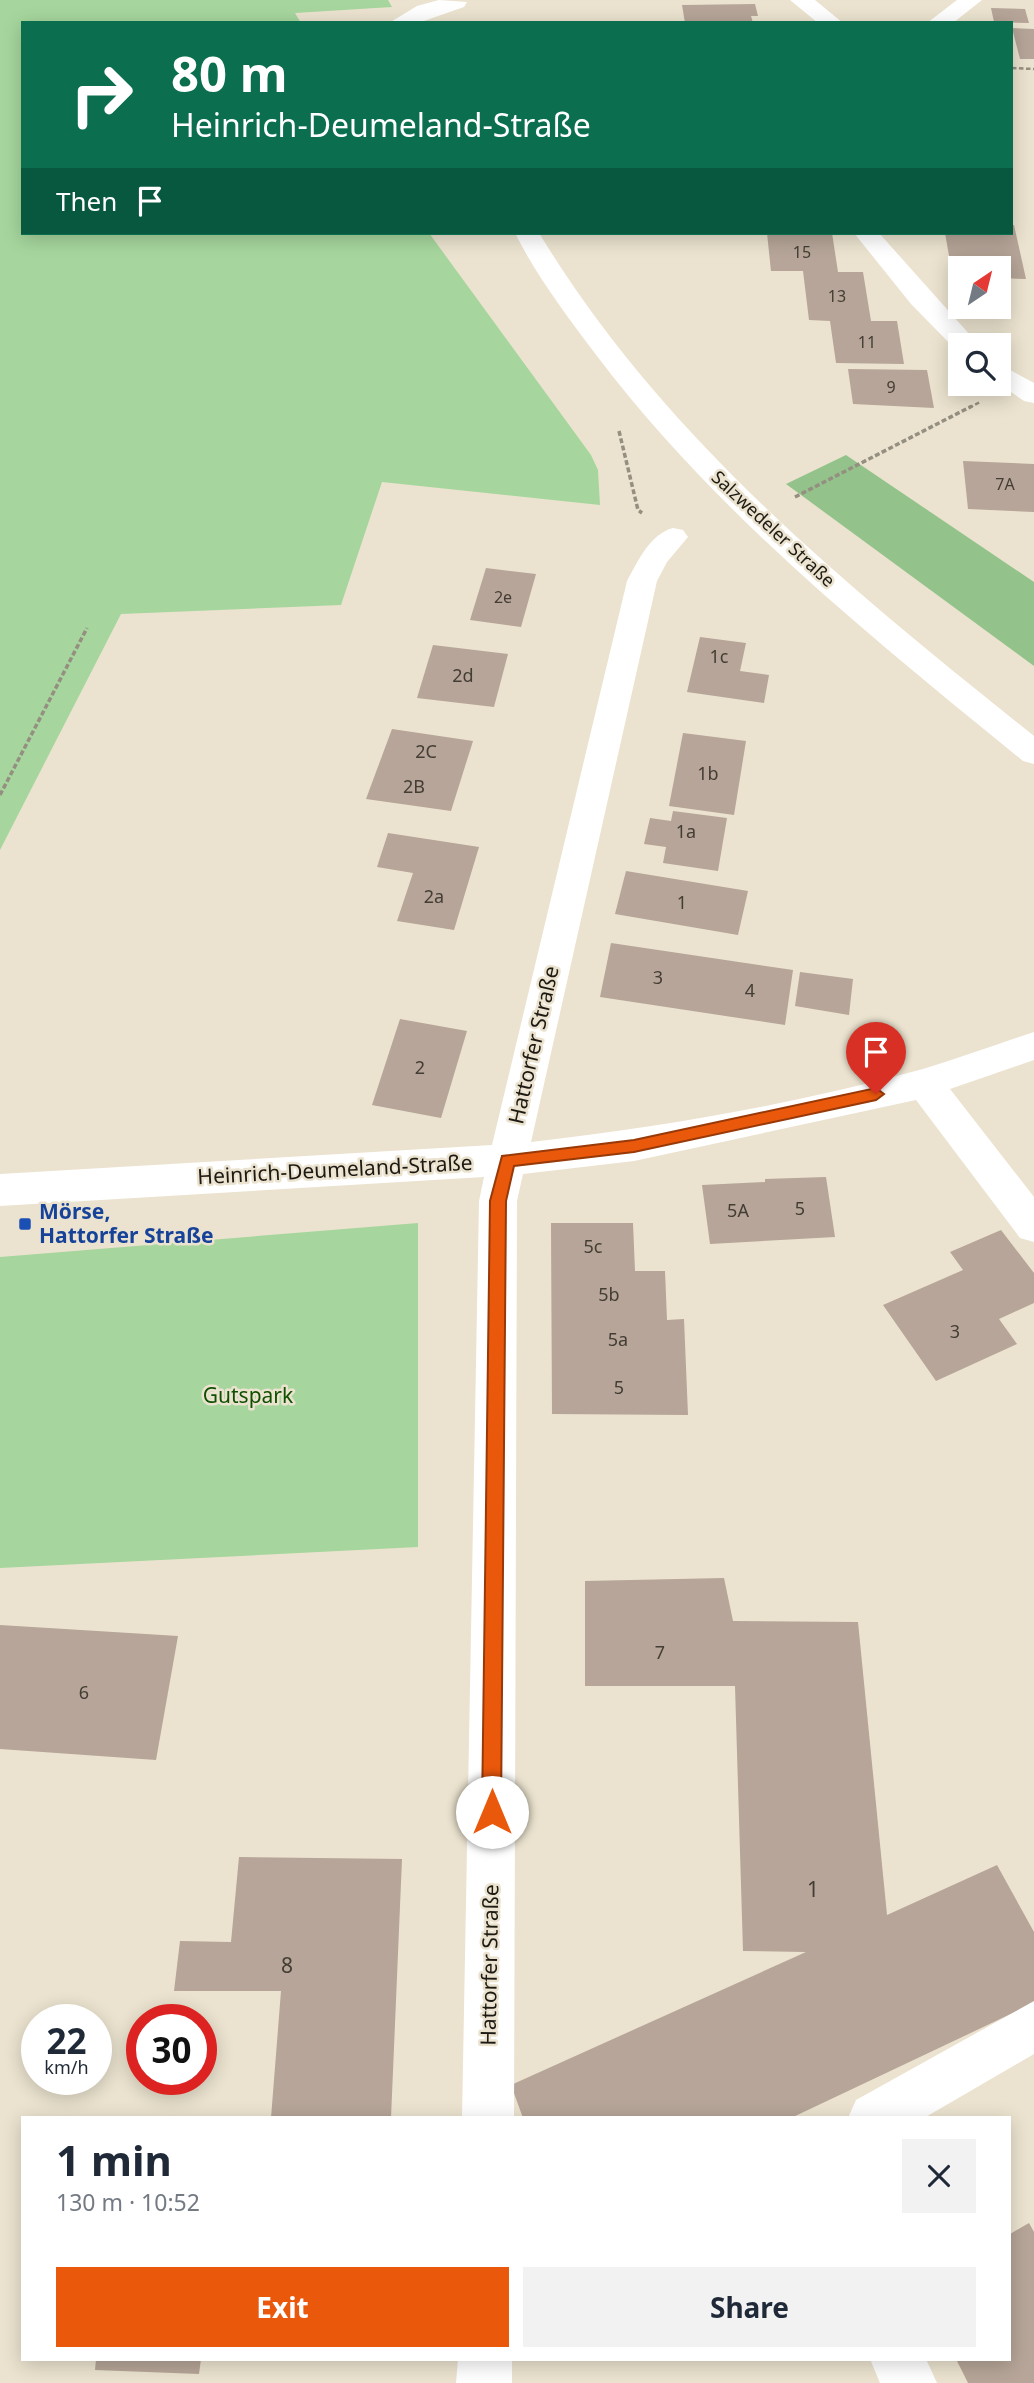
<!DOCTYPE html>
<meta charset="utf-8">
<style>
:root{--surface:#fff;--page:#f2f2f3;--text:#1f2937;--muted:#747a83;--accent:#ea580c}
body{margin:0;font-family:"Noto Sans",sans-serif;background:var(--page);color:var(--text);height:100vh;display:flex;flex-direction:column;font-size:26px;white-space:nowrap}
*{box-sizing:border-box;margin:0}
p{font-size:23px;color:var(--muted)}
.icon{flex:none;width:38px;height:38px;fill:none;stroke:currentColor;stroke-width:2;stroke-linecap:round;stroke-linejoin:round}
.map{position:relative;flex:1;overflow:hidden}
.drawer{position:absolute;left:21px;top:2116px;width:990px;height:245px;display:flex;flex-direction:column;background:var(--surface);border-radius:0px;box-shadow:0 4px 18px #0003}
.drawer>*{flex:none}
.banner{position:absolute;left:21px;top:21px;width:992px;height:214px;border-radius:0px;box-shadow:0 4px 18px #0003;background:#0b6e4f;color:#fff;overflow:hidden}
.needle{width:46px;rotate:35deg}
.buttons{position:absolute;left:948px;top:256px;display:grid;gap:14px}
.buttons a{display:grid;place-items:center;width:63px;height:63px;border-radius:0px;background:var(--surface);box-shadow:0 4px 18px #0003;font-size:35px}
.speed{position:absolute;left:21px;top:2004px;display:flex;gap:14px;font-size:35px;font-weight:700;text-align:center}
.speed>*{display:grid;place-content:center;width:91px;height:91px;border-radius:50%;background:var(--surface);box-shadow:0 4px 18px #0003;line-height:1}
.speed small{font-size:18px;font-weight:400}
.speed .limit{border:10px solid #d22;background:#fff;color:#111}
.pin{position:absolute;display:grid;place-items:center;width:60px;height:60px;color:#fff;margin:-72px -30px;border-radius:50% 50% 50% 0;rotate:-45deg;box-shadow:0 0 7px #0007}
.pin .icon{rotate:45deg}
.me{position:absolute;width:77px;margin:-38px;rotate:0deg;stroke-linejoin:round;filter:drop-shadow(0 0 5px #0008)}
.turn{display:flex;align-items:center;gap:24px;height:147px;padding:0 35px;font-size:32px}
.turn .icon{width:91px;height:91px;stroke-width:2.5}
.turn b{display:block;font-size:49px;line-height:60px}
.then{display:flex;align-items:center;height:66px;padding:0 35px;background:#0003;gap:14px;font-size:26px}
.round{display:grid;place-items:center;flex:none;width:74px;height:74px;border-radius:0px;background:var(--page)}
.summary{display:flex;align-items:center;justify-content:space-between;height:119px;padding:0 35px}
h1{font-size:42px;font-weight:700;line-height:52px}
.cta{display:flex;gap:14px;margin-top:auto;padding:14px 35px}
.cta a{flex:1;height:80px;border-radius:0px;background:var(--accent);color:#fff;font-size:28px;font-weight:700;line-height:80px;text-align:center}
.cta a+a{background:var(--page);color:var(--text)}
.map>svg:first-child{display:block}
.green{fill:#a6d69d}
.forest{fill:#93c38a}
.building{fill:#b6a598}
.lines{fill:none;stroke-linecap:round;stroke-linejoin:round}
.path-far1{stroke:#958f81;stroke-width:2.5;stroke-dasharray:4.5 2.5;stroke-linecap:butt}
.path{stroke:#958f81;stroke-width:3.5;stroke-dasharray:5 2.5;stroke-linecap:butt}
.minor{fill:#fff;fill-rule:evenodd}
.route{fill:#ea580c;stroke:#983908;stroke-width:2}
.transit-dot{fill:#1a4fb4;stroke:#ebe3cf;stroke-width:2.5}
.labels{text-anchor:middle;stroke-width:5;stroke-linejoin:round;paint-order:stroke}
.far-number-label{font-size:16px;fill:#433d34}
.far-street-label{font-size:18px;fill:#1d1a13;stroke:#ebe3cf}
.number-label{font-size:18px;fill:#433d34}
.street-label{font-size:21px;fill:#1d1a13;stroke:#ebe3cf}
.transit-label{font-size:21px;font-weight:bold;fill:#164399;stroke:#ebe3cf;text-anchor:start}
.park-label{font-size:21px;fill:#0e5000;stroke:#ebe3cf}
.near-number-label{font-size:21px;fill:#433d34}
</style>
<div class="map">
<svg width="1034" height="2383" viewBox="0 0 1034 2383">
<rect width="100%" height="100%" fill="#ebe3cf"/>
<g class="green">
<path d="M 0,0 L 388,0 L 392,7 L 295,13 L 301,23 L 23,23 L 23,233 L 429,233 L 591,455 L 598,470 L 600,505 L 382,482 L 341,605 L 121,614 L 0,850 Z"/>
<path d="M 418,1223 L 418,1547 L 0,1568 L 0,1257 Z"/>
</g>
<path class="forest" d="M 846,455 L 1034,582 L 1034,666 L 786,484 Z"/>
<g class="building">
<path d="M 755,4 L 758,16 L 751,16 L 753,23 L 685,23 L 682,5 Z"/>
<path d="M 991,8 L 1025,9 L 1029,23 L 994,22 Z"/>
<path d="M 1012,28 L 1034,29 L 1034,59 L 1020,59 Z"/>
<path d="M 1012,225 L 1014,225 L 1026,279 L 999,278 L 999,268 L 961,268 L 961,278 L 953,278 L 945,233 L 1012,233 Z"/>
<path d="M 767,233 L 832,233 L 838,272 L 863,272 L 871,321 L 897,321 L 904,364 L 836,363 L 830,321 L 809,320 L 803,271 L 771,271 Z"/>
<path d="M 848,369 L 927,370 L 934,408 L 853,404 Z"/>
<path d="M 963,461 L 1034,464 L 1034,512 L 968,509 Z"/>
<path d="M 486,568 L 536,574 L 521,627 L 470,620 Z"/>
<path d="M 700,637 L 746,643 L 740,671 L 769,675 L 764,703 L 687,692 Z"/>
<path d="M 433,645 L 508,654 L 494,707 L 417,698 Z"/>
<path d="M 392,729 L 473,741 L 451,811 L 366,799 Z"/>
<path d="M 683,733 L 746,741 L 734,815 L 669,806 Z"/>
<path d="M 673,811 L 727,818 L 718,871 L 663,863 L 666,847 L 644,844 L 650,818 L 671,821 Z"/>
<path d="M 388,833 L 479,847 L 454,930 L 397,921 L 413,873 L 377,867 Z"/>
<path d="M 626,871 L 748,891 L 738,935 L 615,914 Z"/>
<path d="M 611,943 L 793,970 L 785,1025 L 600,997 Z"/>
<path d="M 800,972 L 853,979 L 849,1015 L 795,1006 Z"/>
<path d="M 400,1019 L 467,1031 L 441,1118 L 372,1105 Z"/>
<path d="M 826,1177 L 835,1237 L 710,1244 L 702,1185 L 765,1182 L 765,1179 Z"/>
<path d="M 551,1223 L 633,1223 L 635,1271 L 665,1271 L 667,1320 L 684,1319 L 688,1415 L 552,1414 Z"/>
<path d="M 1001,1230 L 1034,1273 L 1034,1303 L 999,1319 L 1017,1344 L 936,1381 L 883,1305 L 963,1270 L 950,1252 Z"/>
<path d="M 724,1578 L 733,1621 L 858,1622 L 887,1915 L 997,1865 L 1034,1932 L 1034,2003 L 791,2118 L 523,2118 L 511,2085 L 806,1952 L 743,1951 L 735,1686 L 585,1686 L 585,1581 Z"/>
<path d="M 0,1625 L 178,1636 L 156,1760 L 0,1749 Z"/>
<path d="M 239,1857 L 402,1859 L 391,2118 L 271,2118 L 281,1991 L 174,1991 L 180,1941 L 231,1942 Z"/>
<path d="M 1029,2223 L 1034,2232 L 1034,2383 L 968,2383 L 956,2359 L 1010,2359 L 1010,2234 Z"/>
<path d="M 96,2359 L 201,2359 L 199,2374 L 95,2370 Z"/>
</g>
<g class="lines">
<g class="path-far1">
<path d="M 1012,68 L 1034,69"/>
<path d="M 969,408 L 980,402"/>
</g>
<g class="path">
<path d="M 619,431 L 638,510 L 642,513"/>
<path d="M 795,497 L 972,406"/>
<path d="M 0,795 L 87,628"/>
</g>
<g class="minor">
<path d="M 439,0 L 467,2 L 464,7 L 418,23 L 389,23 L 417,6 Z"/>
<path d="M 790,0 L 815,0 L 843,23 L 818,23 Z"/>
<path d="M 957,0 L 982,0 L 953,23 L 927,23 Z"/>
<path d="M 515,233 L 539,233 C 664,439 848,587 1034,736 L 1034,764 L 1023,761 C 871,637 716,513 597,356 C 567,316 537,277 515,233 Z"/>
<path d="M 854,233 L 879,233 L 979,345 L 961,345 L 961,352 L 957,351 L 911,304 Z"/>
<path d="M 999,364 L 1034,383 L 1034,403 L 1024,401 L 998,383 Z"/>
<path d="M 673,528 L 683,530 L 688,537 L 667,562 L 657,581 L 531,1142 C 663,1127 795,1104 923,1069 C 960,1058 997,1044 1034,1032 L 1034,1060 L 950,1089 L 1034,1197 L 1034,1242 L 1020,1238 L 916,1100 L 634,1161 L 523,1174 L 517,1201 L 514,2118 L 462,2118 L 479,1201 L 484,1177 L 0,1206 L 0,1174 L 492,1145 L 627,581 C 638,561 650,534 673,528 Z"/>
<path d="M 1034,2001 L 1034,2054 L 924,2118 L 848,2118 L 856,2100 Z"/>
<path d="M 458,2359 L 512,2359 L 512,2383 L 456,2383 Z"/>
<path d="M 870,2359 L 926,2359 L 937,2383 L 880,2383 Z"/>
</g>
</g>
<path class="route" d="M 876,1088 L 884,1094 L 876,1100 L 634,1152 L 514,1166 L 506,1201 L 501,1812 L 498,1819 L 492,1822 L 485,1819 L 482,1812 L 490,1201 L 502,1156 L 634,1140 Z"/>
<rect class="transit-dot" x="18" y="1217" width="14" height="14" rx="3.5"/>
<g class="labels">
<g class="far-number-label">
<text x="802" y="258">15</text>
<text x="837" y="302">13</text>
<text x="867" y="348">11</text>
<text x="891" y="393">9</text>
<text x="1005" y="490">7A</text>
<text x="503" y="603">2e</text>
</g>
<g class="far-street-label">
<text transform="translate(773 529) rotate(43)" y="6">Salzwedeler Straße</text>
</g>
<g class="number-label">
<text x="719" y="663">1c</text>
<text x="463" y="682">2d</text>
<text x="426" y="758">2C</text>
<text x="708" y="780">1b</text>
<text x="414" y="793">2B</text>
<text x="686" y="838">1a</text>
<text x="434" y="903">2a</text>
<text x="682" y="909">1</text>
<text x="658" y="984">3</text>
<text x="750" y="997">4</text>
<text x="420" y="1074">2</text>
<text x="800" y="1215">5</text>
<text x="738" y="1217">5A</text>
<text x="593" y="1253">5c</text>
<text x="609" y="1301">5b</text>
<text x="955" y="1338">3</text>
<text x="618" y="1346">5a</text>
<text x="619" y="1394">5</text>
<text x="660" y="1659">7</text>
<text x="84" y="1699">6</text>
</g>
<g class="street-label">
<text transform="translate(534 1045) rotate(-77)" y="7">Hattorfer Straße</text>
<text transform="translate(335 1170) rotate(-3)" y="7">Heinrich-Deumeland-Straße</text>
<text transform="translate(490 1965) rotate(-89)" y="7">Hattorfer Straße</text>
</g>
<g class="transit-label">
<text x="39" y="1219">Mörse,<tspan x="39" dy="24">Hattorfer Straße</tspan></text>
</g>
<g class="park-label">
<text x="248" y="1403">Gutspark</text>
</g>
<g class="near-number-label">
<text x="813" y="1897">1</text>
<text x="287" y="1973">8</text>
</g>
</g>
</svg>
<div class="buttons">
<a><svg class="needle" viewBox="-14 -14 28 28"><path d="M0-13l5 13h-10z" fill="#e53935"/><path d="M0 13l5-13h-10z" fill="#747a83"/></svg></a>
<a><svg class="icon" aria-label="search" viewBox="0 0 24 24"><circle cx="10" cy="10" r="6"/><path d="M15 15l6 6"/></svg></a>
</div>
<div class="speed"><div>22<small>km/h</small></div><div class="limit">30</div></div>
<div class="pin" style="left:876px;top:1094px;background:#d93025"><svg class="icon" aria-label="arrive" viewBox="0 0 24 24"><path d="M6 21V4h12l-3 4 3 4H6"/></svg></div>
<svg class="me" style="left:492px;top:1812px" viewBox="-20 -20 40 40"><circle r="19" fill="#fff"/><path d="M0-13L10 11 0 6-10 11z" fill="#ea580c"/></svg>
<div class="banner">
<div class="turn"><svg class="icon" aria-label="right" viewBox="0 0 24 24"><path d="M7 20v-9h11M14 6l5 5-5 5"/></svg><div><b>80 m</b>Heinrich-Deumeland-Straße</div></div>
<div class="then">Then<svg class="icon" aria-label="arrive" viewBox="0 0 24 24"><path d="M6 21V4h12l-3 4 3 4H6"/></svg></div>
</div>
<section class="drawer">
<div class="summary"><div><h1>1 min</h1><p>130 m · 10:52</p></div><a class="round"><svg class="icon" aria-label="close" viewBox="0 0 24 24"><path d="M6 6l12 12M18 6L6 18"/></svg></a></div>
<div class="cta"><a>Exit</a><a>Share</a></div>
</section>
</div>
